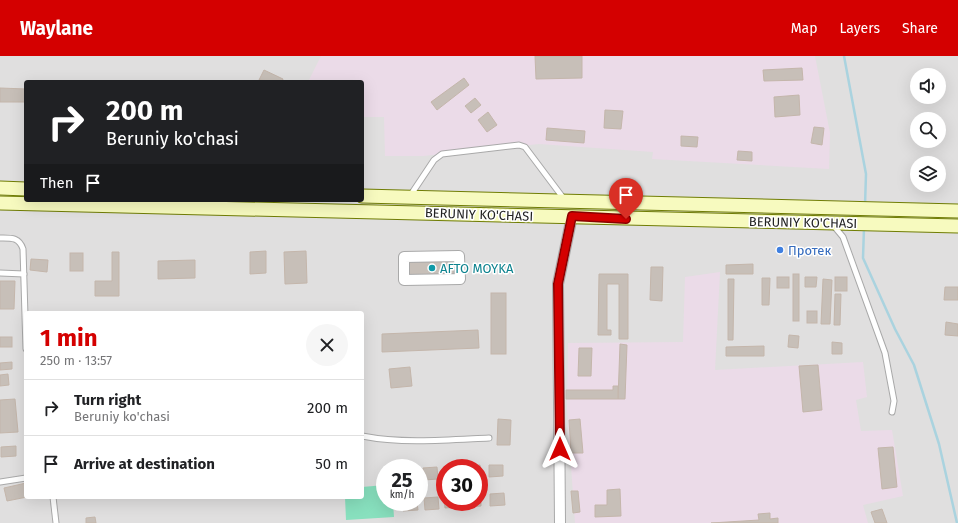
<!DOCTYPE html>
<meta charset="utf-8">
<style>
:root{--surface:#fff;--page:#f6f6f6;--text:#202124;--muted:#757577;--line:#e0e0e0;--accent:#d40000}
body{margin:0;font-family:"Fira Sans",sans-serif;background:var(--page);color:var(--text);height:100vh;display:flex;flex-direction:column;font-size:15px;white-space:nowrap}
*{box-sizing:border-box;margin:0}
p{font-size:13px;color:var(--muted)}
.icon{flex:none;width:22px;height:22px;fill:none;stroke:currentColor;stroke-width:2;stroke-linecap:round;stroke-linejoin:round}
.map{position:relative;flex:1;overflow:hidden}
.side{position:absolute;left:24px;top:255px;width:340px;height:188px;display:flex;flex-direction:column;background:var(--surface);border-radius:4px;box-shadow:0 4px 16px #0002}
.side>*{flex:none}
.top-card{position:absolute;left:24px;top:24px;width:340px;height:122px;border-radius:4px;box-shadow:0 4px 16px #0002;background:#202124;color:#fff;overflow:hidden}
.fabs{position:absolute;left:910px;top:12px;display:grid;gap:8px}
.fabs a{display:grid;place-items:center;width:36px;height:36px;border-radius:50%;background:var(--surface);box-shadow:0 4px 16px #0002;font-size:20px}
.speed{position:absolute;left:376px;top:403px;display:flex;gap:8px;font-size:20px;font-weight:700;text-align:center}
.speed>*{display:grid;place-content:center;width:52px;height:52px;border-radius:50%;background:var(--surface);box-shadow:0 4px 16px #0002;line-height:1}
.speed small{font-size:10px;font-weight:400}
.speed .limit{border:6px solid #d22;background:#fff;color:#111}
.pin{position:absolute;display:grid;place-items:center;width:34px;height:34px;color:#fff;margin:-41px -17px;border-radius:50% 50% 50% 0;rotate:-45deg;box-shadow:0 0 4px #0007}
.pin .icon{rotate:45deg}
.me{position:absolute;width:44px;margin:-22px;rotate:0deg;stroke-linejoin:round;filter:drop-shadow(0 0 3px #0008)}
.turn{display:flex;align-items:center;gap:14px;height:84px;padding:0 16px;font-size:18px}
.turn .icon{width:52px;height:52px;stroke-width:2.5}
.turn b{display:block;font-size:28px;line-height:34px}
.then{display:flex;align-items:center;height:38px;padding:0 16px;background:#0003;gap:8px;font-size:15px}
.round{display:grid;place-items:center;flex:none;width:42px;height:42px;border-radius:21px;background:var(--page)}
.head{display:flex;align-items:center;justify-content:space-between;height:68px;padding:0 16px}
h1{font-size:24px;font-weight:700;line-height:30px;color:var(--accent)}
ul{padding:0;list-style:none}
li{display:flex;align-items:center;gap:12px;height:56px;padding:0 16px;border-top:1px solid var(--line)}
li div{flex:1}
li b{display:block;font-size:15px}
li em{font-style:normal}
header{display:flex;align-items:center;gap:24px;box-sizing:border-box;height:56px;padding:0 20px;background:var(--accent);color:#fff}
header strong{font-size:19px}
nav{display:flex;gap:22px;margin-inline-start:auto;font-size:14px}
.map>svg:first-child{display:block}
.residential{fill:#e0dfdf;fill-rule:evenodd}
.industrial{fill:#ebdbe8}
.pitch{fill:#88e0be}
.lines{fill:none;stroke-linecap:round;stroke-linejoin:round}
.stream{stroke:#aad3df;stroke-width:2.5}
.building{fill:#c7bfb8;stroke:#c4b6ab}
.lane-casing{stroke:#a9a9a9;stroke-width:7}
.street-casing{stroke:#a9a9a9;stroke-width:12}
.secondary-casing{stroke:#707d05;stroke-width:15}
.lane{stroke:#fff;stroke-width:5}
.street{stroke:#fff;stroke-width:10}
.secondary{stroke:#f7fabf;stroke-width:13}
.route-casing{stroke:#8a0000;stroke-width:10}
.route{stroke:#d40000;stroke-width:7}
.shop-dot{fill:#3f7fe0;stroke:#fff;stroke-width:1.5}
.culture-dot{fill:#0f9aa8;stroke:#fff;stroke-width:1.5}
.labels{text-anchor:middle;stroke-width:3;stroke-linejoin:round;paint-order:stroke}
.street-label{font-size:13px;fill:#222;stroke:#fff}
.shop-label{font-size:13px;fill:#366cbe;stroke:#fff;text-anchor:start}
.culture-label{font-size:13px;fill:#0d838f;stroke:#fff;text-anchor:start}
</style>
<header>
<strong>Waylane</strong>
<nav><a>Map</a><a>Layers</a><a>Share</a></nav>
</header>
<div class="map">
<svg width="958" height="467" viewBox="0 0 958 467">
<rect width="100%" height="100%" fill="#f2efe9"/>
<path class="residential" d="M 0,0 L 958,0 L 958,467 L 0,467 ZM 917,19 L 939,19 L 939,41 L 917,41 ZM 26,26 L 362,26 L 362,144 L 26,144 ZM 917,63 L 939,63 L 939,85 L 917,85 ZM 917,107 L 939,107 L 939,129 L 917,129 ZM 26,257 L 362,257 L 362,441 L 26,441 ZM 385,412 L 419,412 L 419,446 L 385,446 ZM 445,412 L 479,412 L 479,446 L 445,446 Z"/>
<g class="industrial">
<path d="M 321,0 L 815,0 L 830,77 L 829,113 L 652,103 L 653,96 L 539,88 L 423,100 L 385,100 L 384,61 L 362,61 L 362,26 L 308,26 Z"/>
<path d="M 720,216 L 715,314 L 863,306 L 867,341 L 856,344 L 861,375 L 892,374 L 903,440 L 863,449 L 868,467 L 575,467 L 567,353 L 568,287 L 683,286 L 685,221 Z"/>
</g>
<path class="pitch" d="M 385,429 L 385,446 L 393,446 L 394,461 L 346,464 L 345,441 L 362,441 L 362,431 Z"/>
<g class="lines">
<g class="stream">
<path d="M 844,0 L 866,118 L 865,149"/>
<path d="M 864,172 L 863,202 L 895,273 L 914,309 L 939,388 L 957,467"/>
</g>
</g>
<g class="building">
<path d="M 535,0 L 582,0 L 582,22 L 536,23 Z"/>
<path d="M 802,12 L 803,24 L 764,25 L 763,14 Z"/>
<path d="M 264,14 L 283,23 L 282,26 L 259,24 Z"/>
<path d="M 464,22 L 469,29 L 437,54 L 431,46 Z"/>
<path d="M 0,32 L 26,33 L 26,46 L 0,46 Z"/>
<path d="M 799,39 L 800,59 L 775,61 L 774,41 Z"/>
<path d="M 475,42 L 481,49 L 471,57 L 465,50 Z"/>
<path d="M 605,54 L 623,55 L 621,73 L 604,72 Z"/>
<path d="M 488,56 L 497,69 L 487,76 L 478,64 Z"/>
<path d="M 814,71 L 824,72 L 822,89 L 811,87 Z"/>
<path d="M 547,72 L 585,75 L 584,87 L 546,84 Z"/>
<path d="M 681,80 L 698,81 L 697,91 L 681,90 Z"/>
<path d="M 738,95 L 752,96 L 752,105 L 737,104 Z"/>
<path d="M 266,195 L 266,217 L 250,218 L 250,196 Z"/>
<path d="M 306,195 L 307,227 L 285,228 L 284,196 Z"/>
<path d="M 112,196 L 119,196 L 119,240 L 95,240 L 95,225 L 112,225 Z"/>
<rect x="70" y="197" width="13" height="18"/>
<path d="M 459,200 L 460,223 L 404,224 L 404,201 Z"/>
<path d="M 31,203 L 48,204 L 47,216 L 30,214 Z"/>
<path d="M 195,204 L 195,222 L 158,223 L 158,205 Z"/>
<path d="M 753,208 L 753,218 L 726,218 L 726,209 Z"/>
<path d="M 651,211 L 663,211 L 662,245 L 650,244 Z"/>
<path d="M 599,218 L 628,218 L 628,283 L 619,283 L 619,228 L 607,228 L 607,274 L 611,274 L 611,279 L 598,279 Z"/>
<rect x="793" y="218" width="6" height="47"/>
<rect x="777" y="221" width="12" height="11"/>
<path d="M 805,221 L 817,221 L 816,231 L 805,231 Z"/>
<rect x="835" y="221" width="12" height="14"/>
<path d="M 762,222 L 770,222 L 769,249 L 762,249 Z"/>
<path d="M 728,223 L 734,223 L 733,284 L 728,284 Z"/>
<path d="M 823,223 L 832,224 L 830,268 L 821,268 Z"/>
<path d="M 0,225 L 15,225 L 14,253 L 0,253 Z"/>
<path d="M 945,231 L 958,231 L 958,244 L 944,244 Z"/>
<rect x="491" y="237" width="15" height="61"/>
<path d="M 835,238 L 841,238 L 840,269 L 834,269 Z"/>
<rect x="807" y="255" width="10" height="12"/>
<path d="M 946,266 L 958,268 L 958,280 L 945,279 Z"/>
<path d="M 478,274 L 479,292 L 382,296 L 382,278 Z"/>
<path d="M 789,279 L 799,280 L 798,292 L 788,291 Z"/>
<rect x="0" y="281" width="12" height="10"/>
<path d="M 832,286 L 842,287 L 842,298 L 832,298 Z"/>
<path d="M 620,288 L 627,289 L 625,343 L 618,343 Z"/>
<path d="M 764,290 L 764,300 L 726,300 L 726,291 Z"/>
<path d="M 579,292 L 592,292 L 591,320 L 578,320 Z"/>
<path d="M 12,306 L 12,313 L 0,314 L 0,307 Z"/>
<path d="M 818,309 L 822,354 L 803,356 L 799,310 Z"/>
<path d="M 410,311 L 412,330 L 391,332 L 389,313 Z"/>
<path d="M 8,318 L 9,329 L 0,330 L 0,319 Z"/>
<path d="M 613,330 L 618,330 L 618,343 L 566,343 L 566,334 L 613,334 Z"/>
<path d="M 15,343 L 18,376 L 0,377 L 0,344 Z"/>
<path d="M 498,363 L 511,364 L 510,389 L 497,389 Z"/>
<path d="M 580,363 L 583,397 L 571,397 L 569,364 Z"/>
<path d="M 16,390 L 16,400 L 1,401 L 1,391 Z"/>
<path d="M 893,391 L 897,431 L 882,433 L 878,392 Z"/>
<path d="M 460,409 L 460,412 L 445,412 L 445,410 Z"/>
<path d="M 480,409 L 480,421 L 479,412 L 465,412 L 465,410 Z"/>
<path d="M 489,409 L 503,409 L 503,420 L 489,421 Z"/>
<path d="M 437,411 L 438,423 L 424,424 L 423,412 Z"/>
<path d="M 26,427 L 27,441 L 7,445 L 4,432 Z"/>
<path d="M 620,433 L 621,460 L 595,461 L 595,449 L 607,449 L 607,434 Z"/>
<path d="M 571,435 L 578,435 L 580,456 L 573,457 Z"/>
<path d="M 504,437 L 505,449 L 490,450 L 490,438 Z"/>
<path d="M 479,439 L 481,439 L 481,450 L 467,451 L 467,446 L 479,446 Z"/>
<path d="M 438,441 L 439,453 L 425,454 L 424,442 Z"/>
<path d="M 444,441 L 445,446 L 459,446 L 459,451 L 445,452 Z"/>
<path d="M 403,446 L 417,446 L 418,454 L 403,455 Z"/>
<path d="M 882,453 L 887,467 L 875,467 L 871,456 Z"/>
<path d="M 770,457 L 770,463 L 778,462 L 778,467 L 711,467 L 759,464 L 758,458 Z"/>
<path d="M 95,461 L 96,467 L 86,467 L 86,462 Z"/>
</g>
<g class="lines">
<g class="lane-casing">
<g id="lane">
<path d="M 410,140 L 434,104 L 442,98 L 519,89 L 525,91 L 564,143"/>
<path d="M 833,169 L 843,181 L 885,297 L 894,345 L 892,356"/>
<path d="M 0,182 C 11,182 19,181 23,193 L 26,293"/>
<path d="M 0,217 L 24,218"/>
<path d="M 362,380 C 403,388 448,384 489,382"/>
<path d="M 0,426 L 26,422"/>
<path d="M 53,441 L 56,467"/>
</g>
</g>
<g class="street-casing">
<g id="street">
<path d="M 459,200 L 460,223 L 404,224 L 404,201 Z"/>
<path d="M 560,467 L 558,228 L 572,160"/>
</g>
</g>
<g class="secondary-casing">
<g id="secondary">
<path d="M 0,132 L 26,133"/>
<path d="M 362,140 L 958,155"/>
<path d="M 0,147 L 958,170"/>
</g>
</g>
<use href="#lane" class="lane"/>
<use href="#street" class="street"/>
<use href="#secondary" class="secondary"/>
</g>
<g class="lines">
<g class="route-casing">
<path id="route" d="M 560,393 L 558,228 L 572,160 L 626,163"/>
</g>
<use href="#route" class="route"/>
</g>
<circle class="shop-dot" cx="780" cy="194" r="4"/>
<circle class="culture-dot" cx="432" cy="212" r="4"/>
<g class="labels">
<g class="street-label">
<text transform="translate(479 158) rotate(2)" y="5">BERUNIY KO'CHASI</text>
<text transform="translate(803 166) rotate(1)" y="5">BERUNIY KO'CHASI</text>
</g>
<g class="shop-label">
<text x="788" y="199">Протек</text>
</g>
<g class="culture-label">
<text x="440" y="217">AFTO MOYKA</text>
</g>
</g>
</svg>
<div class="fabs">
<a><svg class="icon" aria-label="sound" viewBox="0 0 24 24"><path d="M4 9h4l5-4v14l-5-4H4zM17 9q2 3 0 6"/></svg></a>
<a><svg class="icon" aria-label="search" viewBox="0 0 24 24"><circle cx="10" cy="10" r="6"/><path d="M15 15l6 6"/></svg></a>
<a><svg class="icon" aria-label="layers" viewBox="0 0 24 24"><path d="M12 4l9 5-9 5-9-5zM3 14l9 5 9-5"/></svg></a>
</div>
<div class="speed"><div>25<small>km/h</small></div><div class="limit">30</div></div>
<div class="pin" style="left:626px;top:163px;background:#d93025"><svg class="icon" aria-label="arrive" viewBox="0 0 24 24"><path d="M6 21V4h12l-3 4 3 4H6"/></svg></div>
<svg class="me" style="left:560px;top:393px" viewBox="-20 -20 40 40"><path d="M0-17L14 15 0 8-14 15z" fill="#d40000" stroke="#fff" stroke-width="4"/></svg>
<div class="top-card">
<div class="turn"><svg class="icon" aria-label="right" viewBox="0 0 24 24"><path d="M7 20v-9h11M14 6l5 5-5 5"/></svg><div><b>200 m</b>Beruniy ko'chasi</div></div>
<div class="then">Then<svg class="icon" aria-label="arrive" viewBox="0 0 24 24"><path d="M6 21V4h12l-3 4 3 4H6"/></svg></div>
</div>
<section class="side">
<div class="head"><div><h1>1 min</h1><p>250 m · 13:57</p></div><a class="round"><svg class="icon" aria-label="close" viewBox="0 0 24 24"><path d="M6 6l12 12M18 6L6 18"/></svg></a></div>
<ul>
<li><svg class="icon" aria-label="right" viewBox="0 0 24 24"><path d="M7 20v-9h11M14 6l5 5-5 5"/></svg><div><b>Turn right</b><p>Beruniy ko'chasi</p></div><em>200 m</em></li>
<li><svg class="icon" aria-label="arrive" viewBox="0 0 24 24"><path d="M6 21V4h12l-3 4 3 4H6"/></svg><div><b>Arrive at destination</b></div><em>50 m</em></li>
</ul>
</section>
</div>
